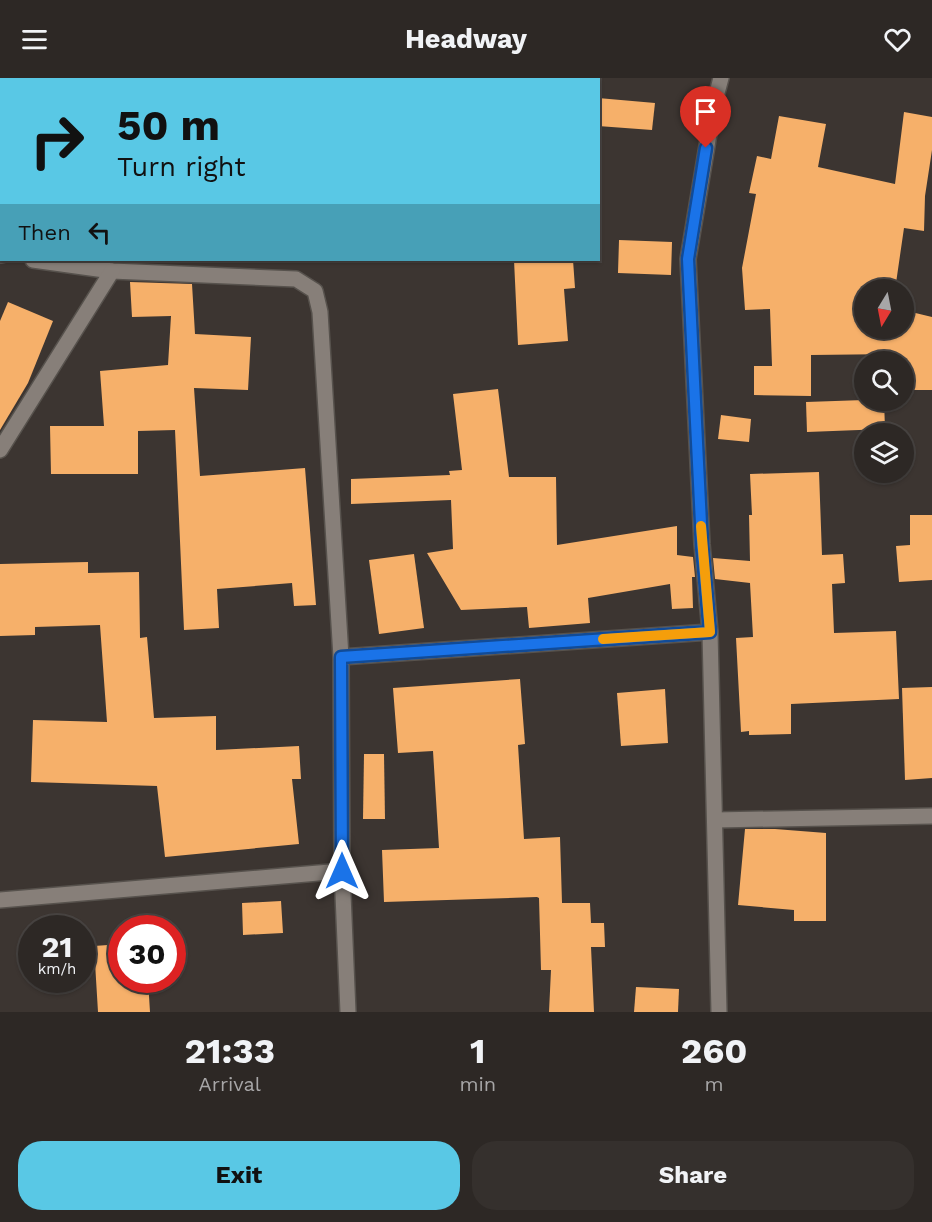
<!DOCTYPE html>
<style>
:root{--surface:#2d2825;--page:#35302d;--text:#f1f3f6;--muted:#a7a6a7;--line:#484442;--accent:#59c8e5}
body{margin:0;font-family:"Work Sans",sans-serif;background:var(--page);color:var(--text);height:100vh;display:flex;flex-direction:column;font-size:22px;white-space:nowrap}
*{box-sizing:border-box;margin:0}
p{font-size:20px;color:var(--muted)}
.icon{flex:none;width:33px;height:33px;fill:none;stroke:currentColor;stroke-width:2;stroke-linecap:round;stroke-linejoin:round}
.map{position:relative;height:934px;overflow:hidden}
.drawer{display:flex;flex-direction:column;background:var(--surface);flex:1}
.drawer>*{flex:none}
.banner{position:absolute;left:0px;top:0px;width:600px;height:183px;box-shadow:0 2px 4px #0004,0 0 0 2px var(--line);background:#59c8e5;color:#111;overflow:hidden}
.needle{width:39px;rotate:190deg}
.controls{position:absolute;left:854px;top:201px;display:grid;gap:12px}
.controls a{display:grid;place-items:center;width:60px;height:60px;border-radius:50%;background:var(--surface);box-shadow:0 2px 4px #0004,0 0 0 2px var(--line);font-size:30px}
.speed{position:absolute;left:18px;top:837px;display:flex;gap:12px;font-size:30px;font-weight:700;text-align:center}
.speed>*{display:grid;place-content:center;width:78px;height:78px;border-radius:50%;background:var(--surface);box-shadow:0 2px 4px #0004,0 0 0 2px var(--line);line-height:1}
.speed small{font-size:15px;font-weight:400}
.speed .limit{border:9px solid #d22;background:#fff;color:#111}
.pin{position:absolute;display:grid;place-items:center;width:51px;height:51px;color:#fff;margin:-62px -26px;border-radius:50% 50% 50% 0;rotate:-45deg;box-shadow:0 0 6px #0007}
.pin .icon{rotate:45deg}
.me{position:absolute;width:66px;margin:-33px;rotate:0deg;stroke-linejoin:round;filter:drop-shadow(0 0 4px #0008)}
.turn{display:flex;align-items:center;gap:21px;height:126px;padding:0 18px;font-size:27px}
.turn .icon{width:78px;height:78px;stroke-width:2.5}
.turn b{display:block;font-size:42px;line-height:51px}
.then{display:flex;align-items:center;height:57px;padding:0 18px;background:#0003;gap:12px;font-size:22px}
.eta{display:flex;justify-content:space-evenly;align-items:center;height:102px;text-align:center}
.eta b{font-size:36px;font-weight:700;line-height:42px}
.cta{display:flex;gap:12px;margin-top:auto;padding:12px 18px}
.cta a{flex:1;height:69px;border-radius:24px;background:var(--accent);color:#111;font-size:24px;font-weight:700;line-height:69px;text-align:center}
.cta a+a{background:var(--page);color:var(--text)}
header{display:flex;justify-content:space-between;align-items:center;height:78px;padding:0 18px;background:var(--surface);font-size:27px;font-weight:700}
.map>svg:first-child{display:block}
.building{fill:#f6b06a}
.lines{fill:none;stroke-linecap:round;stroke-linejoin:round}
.minor-casing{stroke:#57524d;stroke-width:18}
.minor{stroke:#877f79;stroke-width:15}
.route-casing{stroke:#114b97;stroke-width:15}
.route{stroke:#1a73e8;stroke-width:10}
.slow{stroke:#f59e0b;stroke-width:10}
</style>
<header><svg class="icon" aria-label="menu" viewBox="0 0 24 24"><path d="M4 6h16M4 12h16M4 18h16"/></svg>Headway<svg class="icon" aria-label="heart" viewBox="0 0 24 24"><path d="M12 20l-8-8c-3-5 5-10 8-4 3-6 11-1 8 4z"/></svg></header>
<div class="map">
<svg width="932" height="934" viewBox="0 0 932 934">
<rect width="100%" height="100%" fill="#3c3531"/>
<g class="building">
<path d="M 598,20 L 655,25 L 652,52 L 598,48 Z"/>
<path d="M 904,34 L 932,39 L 932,72 L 925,118 L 924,153 L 904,150 L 895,212 L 864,212 L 864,250 L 903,250 L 903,232 L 932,239 L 932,312 L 903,312 L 903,284 L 896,284 L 896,276 L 811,277 L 811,318 L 754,317 L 754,288 L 772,288 L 770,231 L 745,232 L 742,190 L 756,116 L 749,115 L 757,78 L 771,81 L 779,38 L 826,46 L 818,89 L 895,106 Z"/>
<path d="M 619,162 L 672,164 L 671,197 L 618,195 Z"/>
<path d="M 514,182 L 573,182 L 575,210 L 564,211 L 568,263 L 518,267 Z"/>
<path d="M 130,204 L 192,206 L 195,256 L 251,259 L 248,312 L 194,310 L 200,398 L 305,390 L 316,527 L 294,528 L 292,505 L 217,511 L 219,550 L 184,552 L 175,352 L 138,353 L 138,396 L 51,396 L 50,348 L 104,348 L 100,293 L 168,287 L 171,238 L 132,239 Z"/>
<path d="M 8,224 L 53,243 L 28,305 L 0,352 L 0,243 Z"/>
<path d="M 498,311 L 509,399 L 556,399 L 557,467 L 677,448 L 677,477 L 693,479 L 695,499 L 692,499 L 693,530 L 672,531 L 670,506 L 588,520 L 590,545 L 529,550 L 527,529 L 461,532 L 427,475 L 453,471 L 451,422 L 351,426 L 351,401 L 450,397 L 449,393 L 462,392 L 453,316 Z"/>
<path d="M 864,322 L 884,322 L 885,351 L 807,354 L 806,324 Z"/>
<path d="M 721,337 L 751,341 L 749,364 L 718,361 Z"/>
<path d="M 819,394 L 822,477 L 843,476 L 845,505 L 832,506 L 834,555 L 896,553 L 899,621 L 791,626 L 791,656 L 749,657 L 749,653 L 741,654 L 736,560 L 753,559 L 750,505 L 715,501 L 713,480 L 750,483 L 749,437 L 752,437 L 750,396 Z"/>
<path d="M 910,437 L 932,437 L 932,502 L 899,504 L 896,468 L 910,467 Z"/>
<path d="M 414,476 L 424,550 L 379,556 L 369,482 Z"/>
<path d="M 88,484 L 88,495 L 139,494 L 140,560 L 147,559 L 154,640 L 216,638 L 216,672 L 299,668 L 301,701 L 292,701 L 299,766 L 165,779 L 157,708 L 31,704 L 33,642 L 107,644 L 100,547 L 35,549 L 35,557 L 0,558 L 0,486 Z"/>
<path d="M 520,601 L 525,666 L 518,667 L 524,761 L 560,759 L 562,825 L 590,825 L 591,845 L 604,845 L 605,869 L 591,869 L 594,934 L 549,934 L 551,892 L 541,892 L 539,820 L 537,819 L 384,824 L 382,772 L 439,770 L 433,673 L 398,675 L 393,610 Z"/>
<path d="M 932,609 L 932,700 L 905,702 L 902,610 Z"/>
<path d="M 665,611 L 668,665 L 621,668 L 617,615 Z"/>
<path d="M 364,676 L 384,676 L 385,741 L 363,741 Z"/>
<path d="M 745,751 L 775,751 L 826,755 L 826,843 L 794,843 L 794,832 L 738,827 Z"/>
<path d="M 281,823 L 283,855 L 243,857 L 242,825 Z"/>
<path d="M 122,866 L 122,902 L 148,902 L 150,934 L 98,934 L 94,868 Z"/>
<path d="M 636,909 L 679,911 L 678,934 L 634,934 Z"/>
</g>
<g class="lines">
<g class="minor-casing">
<g id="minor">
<path d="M 0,177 L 2,177"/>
<path d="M 33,182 L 112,193 L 296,201 L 315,213 L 320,234 L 341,579 L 342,793 L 348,934"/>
<path d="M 0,372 L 112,193"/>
<path d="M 341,579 L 710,554"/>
<path d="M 715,742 L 932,738"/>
<path d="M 0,822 L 342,793"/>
<path d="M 719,934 L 710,554 L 702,466 L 688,181 L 714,26 L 721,0"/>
</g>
</g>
<use href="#minor" class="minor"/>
</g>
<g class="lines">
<g class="route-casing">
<path id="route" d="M 342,793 L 341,579 L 710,554 L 702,466 L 688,181 L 706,70"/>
</g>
<use href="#route" class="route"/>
<path class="slow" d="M 603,561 L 710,554 L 701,448"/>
</g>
</svg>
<div class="controls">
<a><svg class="needle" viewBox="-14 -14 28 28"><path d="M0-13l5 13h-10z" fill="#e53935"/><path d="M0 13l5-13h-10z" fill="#a7a6a7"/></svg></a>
<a><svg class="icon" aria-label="search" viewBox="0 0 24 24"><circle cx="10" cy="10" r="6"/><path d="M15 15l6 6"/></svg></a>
<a><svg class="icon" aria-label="layers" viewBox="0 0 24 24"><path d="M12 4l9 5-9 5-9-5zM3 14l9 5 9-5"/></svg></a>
</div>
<div class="speed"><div>21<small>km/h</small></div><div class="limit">30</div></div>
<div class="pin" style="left:706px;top:70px;background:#d93025"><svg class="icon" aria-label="arrive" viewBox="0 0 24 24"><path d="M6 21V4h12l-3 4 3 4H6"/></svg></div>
<svg class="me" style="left:342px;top:793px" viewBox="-20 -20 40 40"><path d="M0-17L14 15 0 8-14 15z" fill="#1a73e8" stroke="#fff" stroke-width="4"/></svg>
<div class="banner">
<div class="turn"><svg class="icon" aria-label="right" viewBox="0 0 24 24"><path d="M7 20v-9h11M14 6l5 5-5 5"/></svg><div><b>50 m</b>Turn right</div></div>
<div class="then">Then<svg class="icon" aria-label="left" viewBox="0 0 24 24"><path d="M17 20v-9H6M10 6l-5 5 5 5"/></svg></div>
</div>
</div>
<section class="drawer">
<div class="eta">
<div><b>21:33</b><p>Arrival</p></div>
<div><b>1</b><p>min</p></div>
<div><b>260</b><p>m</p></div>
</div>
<div class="cta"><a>Exit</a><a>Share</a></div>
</section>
